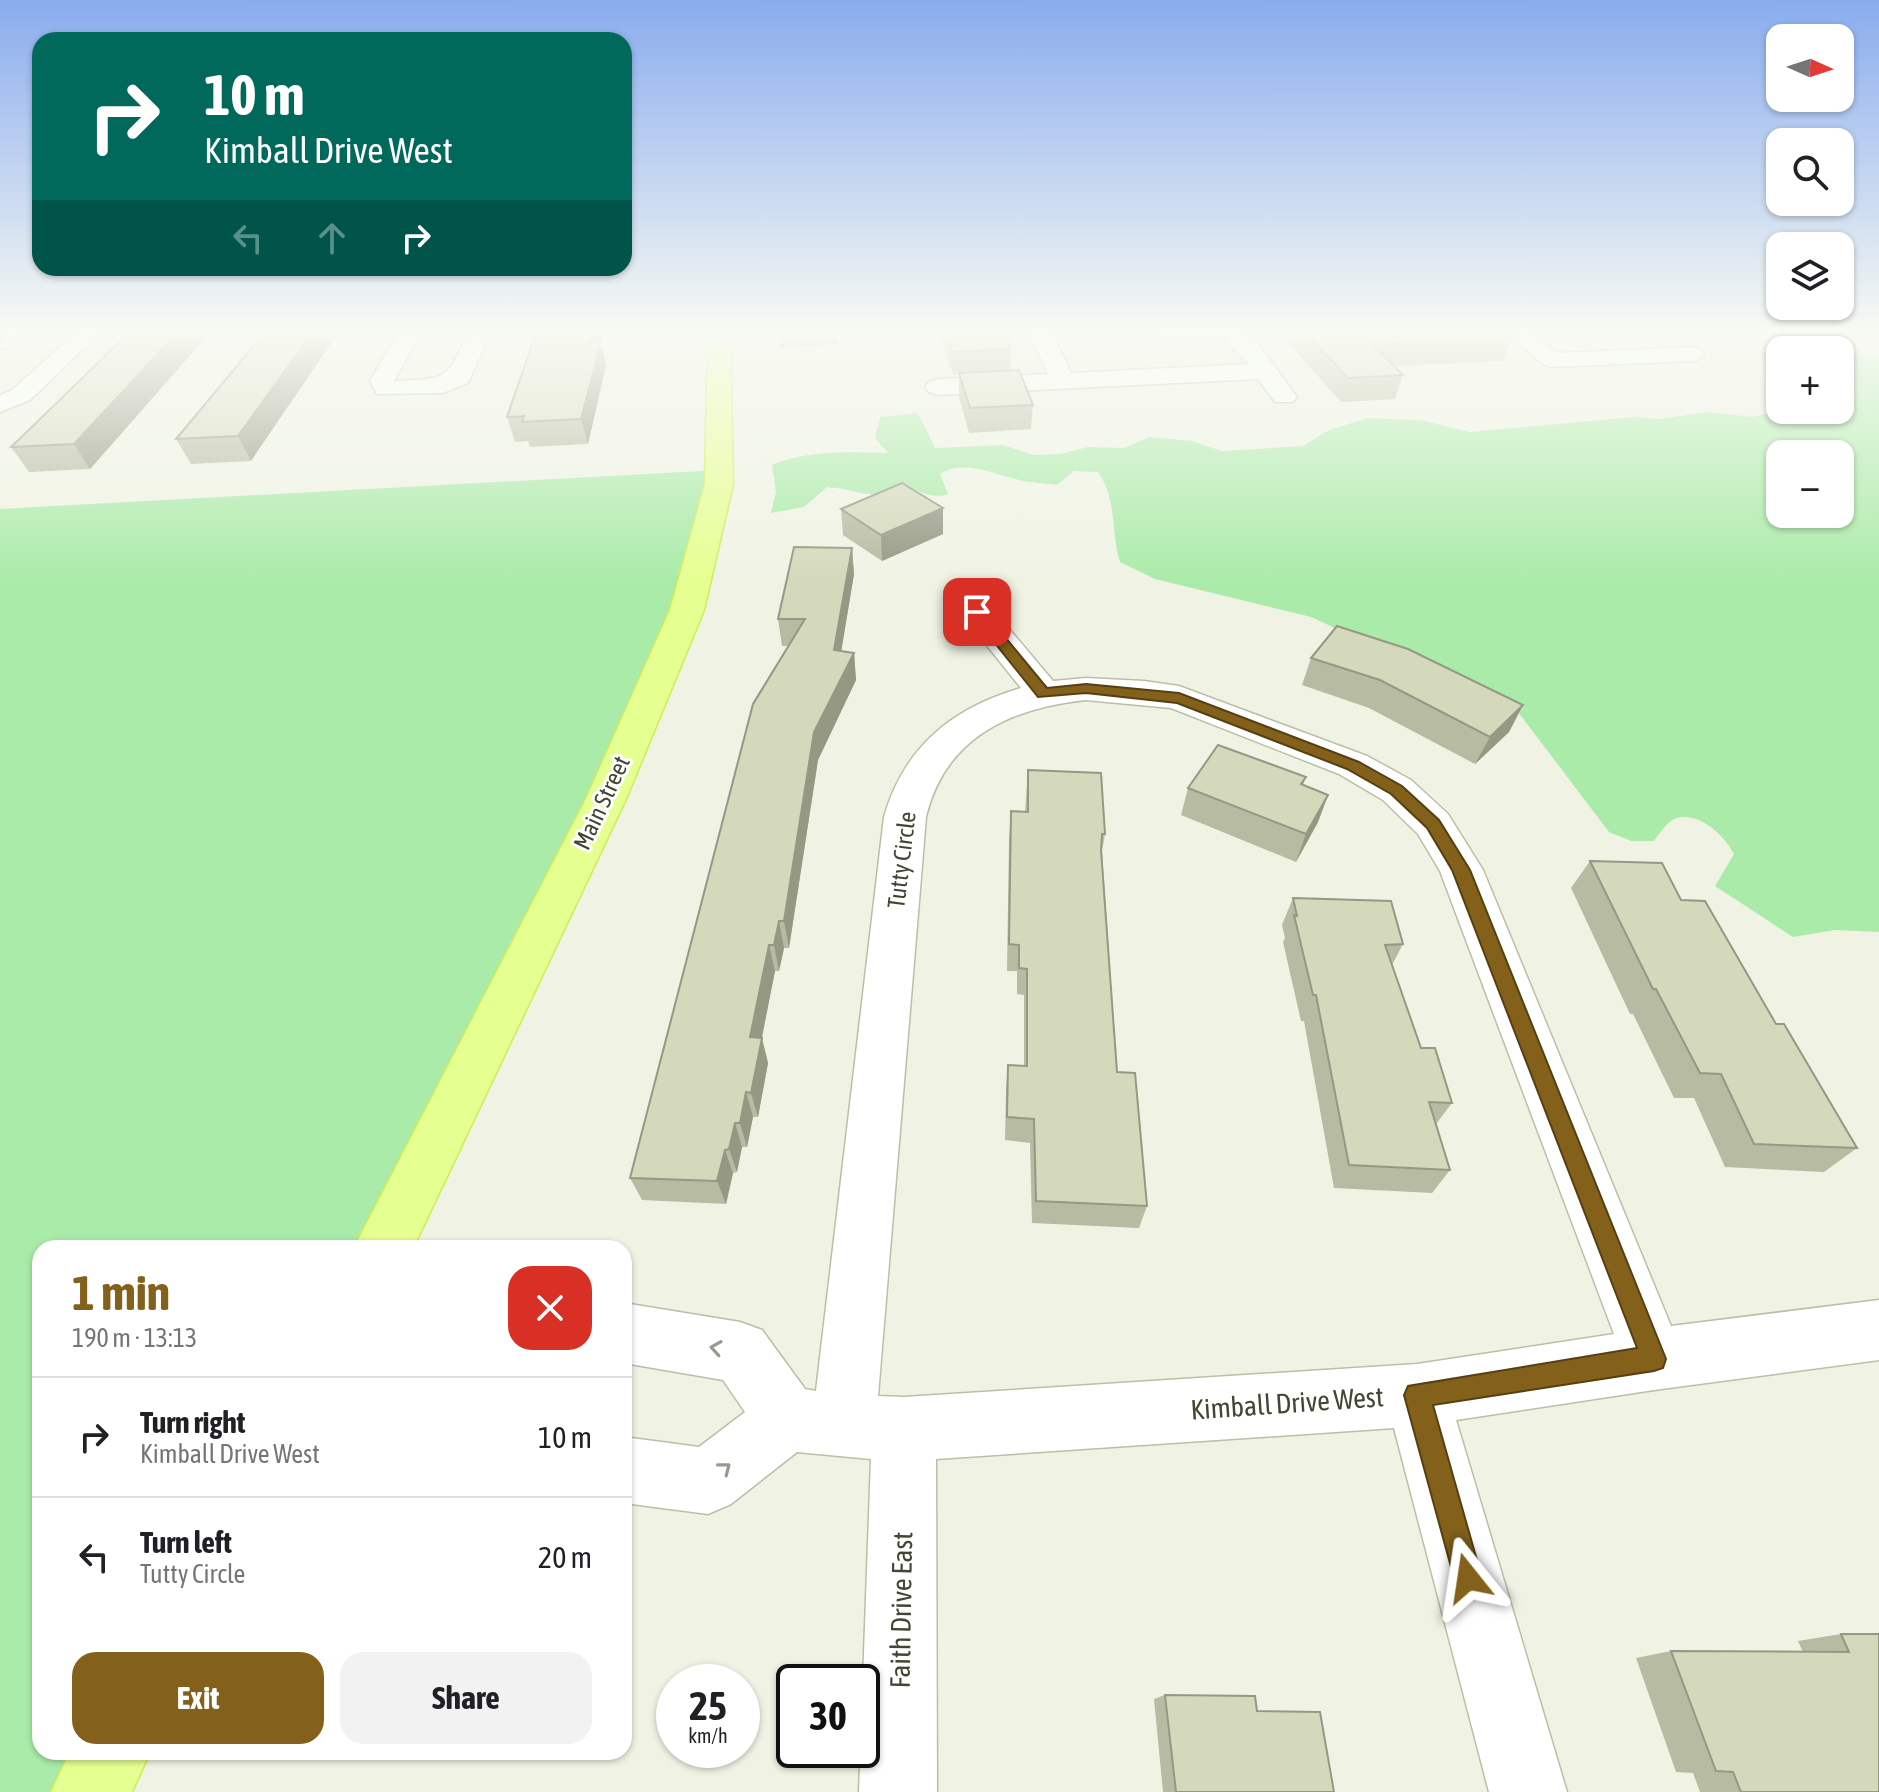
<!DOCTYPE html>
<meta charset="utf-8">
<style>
:root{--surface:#fff;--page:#f2f2f2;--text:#202124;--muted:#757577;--line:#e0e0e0;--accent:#84611b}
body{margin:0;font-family:"Asap Condensed",sans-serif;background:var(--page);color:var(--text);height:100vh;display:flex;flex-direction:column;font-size:30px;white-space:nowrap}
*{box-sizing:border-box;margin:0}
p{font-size:26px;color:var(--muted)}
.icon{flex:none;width:44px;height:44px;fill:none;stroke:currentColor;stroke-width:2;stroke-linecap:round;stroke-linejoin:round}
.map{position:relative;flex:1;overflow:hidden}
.drawer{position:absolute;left:32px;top:1240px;width:600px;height:520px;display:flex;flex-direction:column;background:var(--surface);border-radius:24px;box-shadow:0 2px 6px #0004}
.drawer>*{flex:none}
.top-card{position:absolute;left:32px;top:32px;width:600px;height:244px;border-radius:24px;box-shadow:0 2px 6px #0004;background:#00695c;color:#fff;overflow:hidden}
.needle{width:52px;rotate:93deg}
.buttons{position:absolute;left:1766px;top:24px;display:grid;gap:16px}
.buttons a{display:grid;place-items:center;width:88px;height:88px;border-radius:16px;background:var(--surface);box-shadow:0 2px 6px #0004;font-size:40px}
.speed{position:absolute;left:656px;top:1664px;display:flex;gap:16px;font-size:40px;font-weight:700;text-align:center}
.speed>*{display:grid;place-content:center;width:104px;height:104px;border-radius:50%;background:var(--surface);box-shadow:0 2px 6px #0004;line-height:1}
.speed small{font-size:20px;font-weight:400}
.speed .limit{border:4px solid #111;border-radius:12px;background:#fff;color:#111}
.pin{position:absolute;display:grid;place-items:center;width:68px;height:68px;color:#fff;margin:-34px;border-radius:16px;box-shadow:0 4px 12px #0006}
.me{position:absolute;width:88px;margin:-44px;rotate:345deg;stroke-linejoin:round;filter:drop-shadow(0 0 6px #0008)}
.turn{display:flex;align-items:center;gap:28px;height:168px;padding:0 40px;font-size:36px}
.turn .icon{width:104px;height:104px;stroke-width:2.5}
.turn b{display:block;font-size:56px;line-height:68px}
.lanes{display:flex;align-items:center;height:76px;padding:0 40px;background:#0003;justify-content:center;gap:40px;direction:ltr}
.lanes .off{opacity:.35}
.round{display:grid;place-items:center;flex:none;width:84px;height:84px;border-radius:24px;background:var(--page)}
.headline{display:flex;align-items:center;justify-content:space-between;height:136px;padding:0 40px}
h1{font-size:48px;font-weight:700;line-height:60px;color:var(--accent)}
.primary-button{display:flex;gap:16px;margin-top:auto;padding:16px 40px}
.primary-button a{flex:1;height:92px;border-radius:24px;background:var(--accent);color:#fff;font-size:32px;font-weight:700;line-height:92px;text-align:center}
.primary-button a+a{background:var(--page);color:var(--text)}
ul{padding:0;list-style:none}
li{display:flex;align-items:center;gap:24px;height:120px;padding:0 40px;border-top:2px solid var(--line)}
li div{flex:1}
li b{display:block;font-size:30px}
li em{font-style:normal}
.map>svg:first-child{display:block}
.green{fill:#abeba9;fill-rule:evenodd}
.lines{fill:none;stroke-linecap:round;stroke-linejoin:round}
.minor-casing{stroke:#bbbfa6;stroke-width:3}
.major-casing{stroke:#cded58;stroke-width:3}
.minor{fill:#fff;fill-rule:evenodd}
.major{fill:#e6ff91;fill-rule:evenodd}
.wall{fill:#b7bba1}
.shaded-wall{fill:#959883}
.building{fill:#d5d9bb;stroke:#959883;stroke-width:2}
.oneway{stroke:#98998f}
.route{fill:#84611b;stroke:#563f12;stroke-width:2}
.labels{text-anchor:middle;stroke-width:6;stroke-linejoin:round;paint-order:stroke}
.street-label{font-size:24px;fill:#434633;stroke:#fff}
.near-street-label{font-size:28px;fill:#434633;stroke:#fff}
</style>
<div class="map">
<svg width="1879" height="1792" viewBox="0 0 1879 1792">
<rect width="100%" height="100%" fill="#f0f3e4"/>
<g class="green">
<path d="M 1850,355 L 1879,357 L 1879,932 L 1835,930 L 1793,937 L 1715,886 L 1734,854 C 1724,836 1701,812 1677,818 C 1667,821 1660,833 1654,841 L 1631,841 L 1609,832 L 1518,712 L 1311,617 L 1155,579 L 1120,562 C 1110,529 1118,501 1098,472 L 1074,471 L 1057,485 C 1044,483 1031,483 1019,480 C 992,474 965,459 940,474 L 948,494 C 931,500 920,490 903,486 C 866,502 863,490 827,487 L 804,507 L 771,513 L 776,492 L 772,465 C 808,450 849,452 888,453 L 875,438 L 880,417 L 918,413 L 935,448 L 1003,445 L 1033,455 L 1061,454 L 1088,447 L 1124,448 L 1149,437 L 1192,441 L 1222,451 L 1303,446 L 1329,430 L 1368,418 L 1421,420 L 1470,432 L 1633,417 L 1660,419 L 1707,412 L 1753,417 L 1782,410 L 1840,410 L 1840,360 ZM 1780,454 L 1840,454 L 1840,514 L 1780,514 Z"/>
<path d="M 719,470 L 687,610 L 383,1248 L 40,1248 L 40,1752 L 112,1752 L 90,1792 L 0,1792 L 0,509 Z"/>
</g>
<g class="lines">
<g class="minor-casing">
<g id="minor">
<path d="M 2,330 L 28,330 L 8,347 L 0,349 Z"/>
<path d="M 79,330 L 103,330 L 30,400 L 0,412 L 0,395 L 12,390 Z"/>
<path d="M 400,330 L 422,330 L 394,381 C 452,378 445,380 470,330 L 492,330 L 468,383 L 443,393 L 377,394 L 370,381 Z"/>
<path d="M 1028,330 L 1050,330 L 1071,373 L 1249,364 L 1222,337 L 1122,335 L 1119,330 L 1243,330 L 1258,344 L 1297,397 L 1293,402 L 1275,402 L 1258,379 L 938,395 L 929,392 L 925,387 L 929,382 L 938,379 L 1048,374 Z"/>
<path d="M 1503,330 L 1528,330 L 1557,353 L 1692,347 L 1700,349 L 1704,354 L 1700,359 L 1692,361 L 1552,367 L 1544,365 Z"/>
<path d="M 977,602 L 989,605 L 1053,681 L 1086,678 L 1144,681 L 1179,686 L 1367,756 L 1411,780 L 1448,814 L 1483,870 L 1671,1326 L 1879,1300 L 1879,1360 L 1654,1390 L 1456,1420 L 1567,1792 L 1489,1792 L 1394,1428 L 936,1459 L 937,1792 L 859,1792 L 871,1459 L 797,1452 L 731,1504 L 708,1514 L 624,1503 L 624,1437 L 699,1447 L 745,1412 L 723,1380 L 624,1363 L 624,1303 L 740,1322 L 762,1330 L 805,1389 L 816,1391 L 884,817 C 904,747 952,708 1021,688 L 960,612 L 965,605 ZM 1086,700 L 1171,708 L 1339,774 L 1383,800 L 1418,834 L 1440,871 L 1614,1334 L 1417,1364 L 904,1397 L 878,1396 L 926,817 C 945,737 1011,708 1086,700 Z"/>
</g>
</g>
<g class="major-casing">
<g id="major">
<path d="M 708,330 L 730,330 L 733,484 L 704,610 L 626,799 L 413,1248 L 354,1248 L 586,799 L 670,610 L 705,484 Z"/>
<path d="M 70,1752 L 150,1752 L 132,1792 L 51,1792 Z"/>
</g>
</g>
<use href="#minor" class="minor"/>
<use href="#major" class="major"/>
</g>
<g class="wall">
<path d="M 132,330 L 204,330 L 207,336 L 90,469 L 29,472 L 11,447 Z"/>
<path d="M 267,330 L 251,461 L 191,464 L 176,439 Z"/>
<path d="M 779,330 L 837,330 L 838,344 L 781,348 Z"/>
<path d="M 939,330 L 1003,330 L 1011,349 L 1010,371 L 1033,405 L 1031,429 L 969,433 L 959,397 L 959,375 L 953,375 Z"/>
<path d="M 1277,330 L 1503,330 L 1512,338 L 1503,361 L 1394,366 L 1403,375 L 1395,399 L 1341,402 Z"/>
<path d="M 601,342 L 606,365 L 588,444 L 530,447 L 528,441 L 515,442 L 507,417 Z"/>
<path d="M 943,508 L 943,534 L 882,561 L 843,535 L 841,509 Z"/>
<path d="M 852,548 L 854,574 L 841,651 L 854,653 L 856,680 L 818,760 L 789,948 L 784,948 L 779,971 L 775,971 L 761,1038 L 768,1063 L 758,1117 L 753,1117 L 747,1147 L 742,1147 L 737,1172 L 733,1173 L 726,1204 L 642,1200 L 630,1178 L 789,646 L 782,646 L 778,619 Z"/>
<path d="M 1311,658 L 1523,705 L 1509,732 L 1475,764 L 1369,708 L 1302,685 Z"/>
<path d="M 1028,770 L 1105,834 L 1102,851 L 1117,1072 L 1147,1206 L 1139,1228 L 1032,1223 L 1030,1143 L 1005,1140 L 1006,1089 L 1008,1065 L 1024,1066 L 1024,995 L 1017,994 L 1017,971 L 1007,971 L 1009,839 L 1011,811 L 1025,812 Z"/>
<path d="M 1306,777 L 1303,785 L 1328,795 L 1318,822 L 1296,862 L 1181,815 L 1188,788 Z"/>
<path d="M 1590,861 L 1681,900 L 1776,1024 L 1857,1148 L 1824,1172 L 1725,1167 L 1694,1098 L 1674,1098 L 1633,1014 L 1630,1014 L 1571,888 Z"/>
<path d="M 1293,898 L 1403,944 L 1392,965 L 1421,1048 L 1452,1103 L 1436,1124 L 1450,1170 L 1432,1193 L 1334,1188 L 1304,1021 L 1301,1021 L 1283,942 L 1285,938 L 1282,925 Z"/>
<path d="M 1841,1634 L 1879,1634 L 1879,1792 L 1700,1792 L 1693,1773 L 1676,1772 L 1636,1658 L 1671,1651 L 1803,1652 L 1798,1641 Z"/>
<path d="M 1165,1695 L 1257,1711 L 1334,1792 L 1163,1792 L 1154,1699 Z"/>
</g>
<g class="shaded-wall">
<path d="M 180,330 L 204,330 L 207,336 L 90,469 L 74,444 Z"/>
<path d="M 314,330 L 340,330 L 251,461 L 238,436 Z"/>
<path d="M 593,330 L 604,330 L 601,342 L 606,365 L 588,444 L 581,419 L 590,342 Z"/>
<path d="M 943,508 L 943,534 L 882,561 L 881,535 Z"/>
<path d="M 852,548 L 854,574 L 837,677 L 834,650 Z"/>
<path d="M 854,653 L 856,680 L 818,760 L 789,948 L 784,921 L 814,732 Z"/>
<path d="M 1523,705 L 1509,732 L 1475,764 L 1490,737 Z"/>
<path d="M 1328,795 L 1318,822 L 1296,862 L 1306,834 Z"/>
<path d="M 779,921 L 784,948 L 779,971 L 774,945 Z"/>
<path d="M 769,945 L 775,971 L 757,1063 L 750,1037 Z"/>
<path d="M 762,1038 L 768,1063 L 758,1117 L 751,1093 Z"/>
<path d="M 746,1092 L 753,1117 L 747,1147 L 740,1123 Z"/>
<path d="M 735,1123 L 742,1147 L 737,1172 L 729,1149 Z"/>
<path d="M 725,1150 L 733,1173 L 726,1204 L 717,1181 Z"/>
</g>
<g class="building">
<path d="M 132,330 L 180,330 L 74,444 L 11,447 Z"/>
<path d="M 267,330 L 314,330 L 238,436 L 176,439 Z"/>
<path d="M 537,330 L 593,330 L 590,342 L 601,342 L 581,419 L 522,422 L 524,416 L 507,417 Z"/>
<path d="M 946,330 L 1003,330 L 1011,349 L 953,352 Z"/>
<path d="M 1303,330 L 1503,330 L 1512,338 L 1372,344 L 1403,375 L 1348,378 Z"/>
<path d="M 1019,370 L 1033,405 L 970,408 L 959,373 Z"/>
<path d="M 902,483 L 943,508 L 881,535 L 841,509 Z"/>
<path d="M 794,547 L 852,548 L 834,650 L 854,653 L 814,732 L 784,921 L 779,921 L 774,945 L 769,945 L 750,1037 L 762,1038 L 751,1093 L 746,1092 L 740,1123 L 735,1123 L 729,1149 L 725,1150 L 717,1181 L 630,1178 L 753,704 L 805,619 L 778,619 Z"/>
<path d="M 1337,626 L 1408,649 L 1523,705 L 1490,737 L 1380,680 L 1311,658 Z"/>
<path d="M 1218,745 L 1306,777 L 1301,784 L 1328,795 L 1306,834 L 1188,788 Z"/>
<path d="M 1028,770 L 1101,773 L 1105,834 L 1102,834 L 1101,850 L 1117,1072 L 1135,1073 L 1147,1206 L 1036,1201 L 1034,1119 L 1007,1117 L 1008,1065 L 1027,1066 L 1027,969 L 1019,968 L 1019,945 L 1009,944 L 1011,811 L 1028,812 Z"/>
<path d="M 1590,861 L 1662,863 L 1681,900 L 1705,901 L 1776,1024 L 1784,1024 L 1857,1148 L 1754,1144 L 1721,1074 L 1700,1073 L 1656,989 L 1653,989 Z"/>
<path d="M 1293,898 L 1391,901 L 1403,944 L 1385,945 L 1421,1048 L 1435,1048 L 1452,1103 L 1429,1102 L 1450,1170 L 1349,1165 L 1316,995 L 1313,995 L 1294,915 L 1297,916 Z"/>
<path d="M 1841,1634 L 1879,1634 L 1879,1792 L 1741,1792 L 1733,1772 L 1716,1771 L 1671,1651 L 1849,1652 Z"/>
<path d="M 1165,1695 L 1255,1696 L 1257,1711 L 1320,1712 L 1334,1792 L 1176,1792 Z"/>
</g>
<defs><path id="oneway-chevron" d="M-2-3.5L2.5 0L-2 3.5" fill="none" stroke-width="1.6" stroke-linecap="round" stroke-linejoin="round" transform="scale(2)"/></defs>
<g class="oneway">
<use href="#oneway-chevron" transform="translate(716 1348) rotate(-171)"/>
<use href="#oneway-chevron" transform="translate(725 1468) rotate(-38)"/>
</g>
<linearGradient id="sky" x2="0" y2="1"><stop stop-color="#89acee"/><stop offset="0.57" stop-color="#f8faf3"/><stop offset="1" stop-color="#f8faf3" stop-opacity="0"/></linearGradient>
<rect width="1879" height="581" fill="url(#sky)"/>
<path class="route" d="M 977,608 L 982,609 L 1047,688 L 1086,684 L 1179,693 L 1359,762 L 1402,786 L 1439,820 L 1470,870 L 1666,1359 L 1663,1368 L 1654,1371 L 1433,1405 L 1482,1578 L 1478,1588 L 1468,1593 L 1458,1588 L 1454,1578 L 1404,1395 L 1408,1386 L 1637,1348 L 1452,870 L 1427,828 L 1391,794 L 1347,769 L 1177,703 L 1086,693 L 1038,697 L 970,612 Z"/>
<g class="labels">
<g class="street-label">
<text transform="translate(602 803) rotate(-65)" y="8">Main Street</text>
<text transform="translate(902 860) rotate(-83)" y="8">Tutty Circle</text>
</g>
<g class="near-street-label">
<text transform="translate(1287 1403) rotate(-4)" y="10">Kimball Drive West</text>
<text transform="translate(901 1610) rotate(-89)" y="10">Faith Drive East</text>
</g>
</g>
</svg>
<div class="buttons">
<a><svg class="needle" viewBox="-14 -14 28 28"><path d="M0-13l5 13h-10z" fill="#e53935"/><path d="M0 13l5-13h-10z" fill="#757577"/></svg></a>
<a><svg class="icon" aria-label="search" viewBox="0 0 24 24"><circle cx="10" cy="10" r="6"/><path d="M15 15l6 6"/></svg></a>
<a><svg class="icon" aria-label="layers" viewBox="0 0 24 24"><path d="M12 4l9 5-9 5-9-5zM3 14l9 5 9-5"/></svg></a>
<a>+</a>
<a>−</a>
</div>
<div class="speed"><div>25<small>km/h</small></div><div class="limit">30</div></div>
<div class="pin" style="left:977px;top:612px;background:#d93025"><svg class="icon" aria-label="arrive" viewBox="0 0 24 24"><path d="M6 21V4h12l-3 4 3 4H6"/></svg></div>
<svg class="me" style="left:1468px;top:1578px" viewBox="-20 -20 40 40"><path d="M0-17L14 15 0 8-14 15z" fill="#84611b" stroke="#fff" stroke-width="4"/></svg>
<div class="top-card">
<div class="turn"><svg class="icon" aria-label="right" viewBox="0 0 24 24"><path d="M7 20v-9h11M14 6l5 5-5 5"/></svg><div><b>10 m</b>Kimball Drive West</div></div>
<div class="lanes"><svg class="icon off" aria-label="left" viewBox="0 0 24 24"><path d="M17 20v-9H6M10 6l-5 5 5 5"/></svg><svg class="icon off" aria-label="ahead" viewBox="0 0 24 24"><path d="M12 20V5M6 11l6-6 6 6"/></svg><svg class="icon" aria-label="right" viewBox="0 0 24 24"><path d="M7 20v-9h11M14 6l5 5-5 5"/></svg></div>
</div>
<section class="drawer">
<div class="headline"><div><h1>1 min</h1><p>190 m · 13:13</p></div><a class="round" style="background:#d93025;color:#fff"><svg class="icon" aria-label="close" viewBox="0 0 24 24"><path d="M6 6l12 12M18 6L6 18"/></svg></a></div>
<ul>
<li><svg class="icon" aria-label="right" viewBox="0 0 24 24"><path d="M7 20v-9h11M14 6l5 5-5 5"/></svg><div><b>Turn right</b><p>Kimball Drive West</p></div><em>10 m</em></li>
<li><svg class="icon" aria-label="left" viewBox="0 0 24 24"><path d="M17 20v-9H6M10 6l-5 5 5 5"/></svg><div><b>Turn left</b><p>Tutty Circle</p></div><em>20 m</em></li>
</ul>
<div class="primary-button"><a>Exit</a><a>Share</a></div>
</section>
</div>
